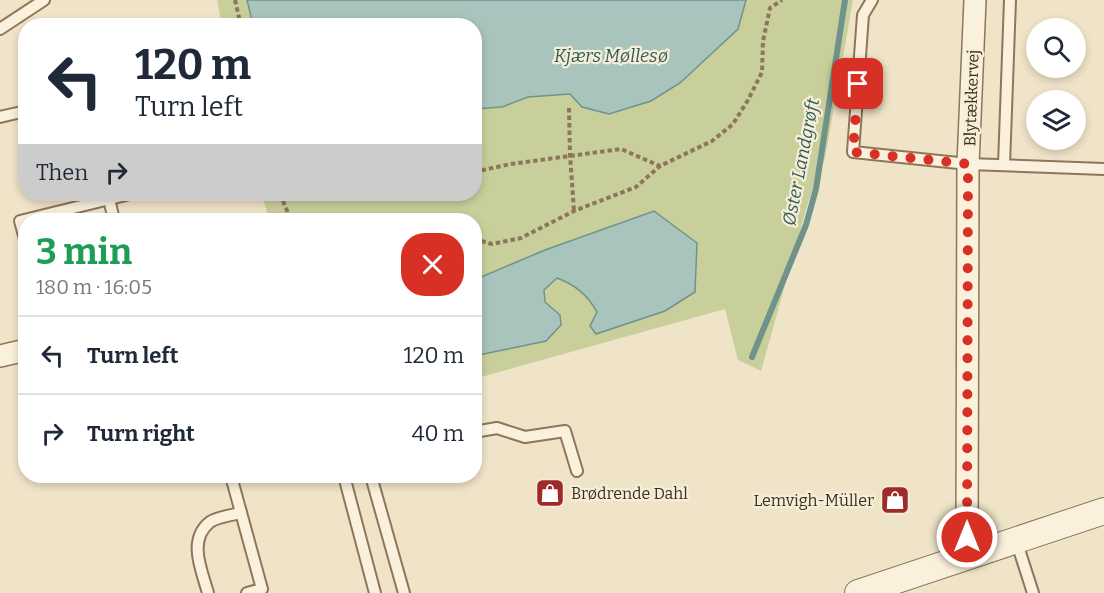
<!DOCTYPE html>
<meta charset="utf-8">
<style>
:root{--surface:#fff;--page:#f6f6f7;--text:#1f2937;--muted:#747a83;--line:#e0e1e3}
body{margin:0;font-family:Bitter,serif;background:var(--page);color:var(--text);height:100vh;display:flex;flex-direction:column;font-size:22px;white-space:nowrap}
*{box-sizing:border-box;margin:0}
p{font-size:20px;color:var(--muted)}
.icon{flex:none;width:33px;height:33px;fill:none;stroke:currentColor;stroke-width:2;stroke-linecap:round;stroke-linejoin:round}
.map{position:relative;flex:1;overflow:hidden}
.drawer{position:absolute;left:18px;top:213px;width:464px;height:270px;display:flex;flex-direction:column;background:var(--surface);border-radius:24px;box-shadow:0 3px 9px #0003}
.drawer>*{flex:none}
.guide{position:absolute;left:18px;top:18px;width:464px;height:183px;border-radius:24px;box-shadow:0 3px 9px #0003;background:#fff;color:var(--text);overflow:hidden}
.fabs{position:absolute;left:1026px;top:18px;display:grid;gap:12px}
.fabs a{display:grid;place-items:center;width:60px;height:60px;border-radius:50%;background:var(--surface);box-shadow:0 3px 9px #0003;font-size:30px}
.pin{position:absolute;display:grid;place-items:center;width:51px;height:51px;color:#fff;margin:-26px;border-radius:12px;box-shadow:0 3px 9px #0006}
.me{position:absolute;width:66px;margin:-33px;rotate:0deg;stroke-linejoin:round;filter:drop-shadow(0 0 4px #0008)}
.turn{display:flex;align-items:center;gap:21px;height:126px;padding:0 18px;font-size:27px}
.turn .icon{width:78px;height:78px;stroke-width:2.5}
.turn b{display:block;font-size:42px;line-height:51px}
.then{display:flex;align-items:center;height:57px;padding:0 18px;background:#0003;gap:12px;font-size:22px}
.round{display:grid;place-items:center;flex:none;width:63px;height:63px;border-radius:24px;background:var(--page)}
.headline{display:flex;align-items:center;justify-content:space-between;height:102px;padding:0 18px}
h1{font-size:36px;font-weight:700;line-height:45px;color:#1e9e55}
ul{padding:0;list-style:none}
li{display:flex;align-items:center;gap:18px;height:78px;padding:0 18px;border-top:2px solid var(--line)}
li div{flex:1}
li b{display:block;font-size:22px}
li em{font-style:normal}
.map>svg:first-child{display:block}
.green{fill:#c9cf9b}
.water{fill:#a9c4bc;stroke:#6f938a;stroke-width:1.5}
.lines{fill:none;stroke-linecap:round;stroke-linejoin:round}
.stream{stroke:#6f938a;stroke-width:6}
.service-casing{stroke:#8d765c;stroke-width:14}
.minor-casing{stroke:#8d765c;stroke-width:24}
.tertiary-casing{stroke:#8d765c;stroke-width:28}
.path{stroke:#8d765c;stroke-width:4;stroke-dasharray:4.5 3;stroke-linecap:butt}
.service{stroke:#faf1dc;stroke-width:10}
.minor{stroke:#faf1dc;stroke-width:21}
.tertiary{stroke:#faf1dc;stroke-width:26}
.route{stroke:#d93025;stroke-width:10;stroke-dasharray:0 18}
.labels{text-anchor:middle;stroke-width:4.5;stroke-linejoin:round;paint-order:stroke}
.street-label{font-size:16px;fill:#3d2e20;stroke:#f7eed8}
.poi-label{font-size:16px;fill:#3d2e20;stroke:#f7eed8;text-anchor:start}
.water-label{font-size:18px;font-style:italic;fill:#2f5d5a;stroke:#f7eed8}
</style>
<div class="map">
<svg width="1104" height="593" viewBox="0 0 1104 593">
<rect width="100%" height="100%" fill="#f0e4c8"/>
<g class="green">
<path d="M 217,0 L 247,0 L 253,25 L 222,25 Z"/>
<path d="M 746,0 L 853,0 L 825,158 L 808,203 L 761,371 L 738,360 L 725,309 L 474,379 L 474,356 L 546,341 L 560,315 L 545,302 L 544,290 L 557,277 C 575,285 587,294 597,311 L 665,311 L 545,250 L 474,280 L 474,220 L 269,220 L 262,194 L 474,194 L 474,109 L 502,107 L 528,97 L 570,94 L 582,107 L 738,29 Z"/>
</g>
<g class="water">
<path d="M 247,0 L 746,0 L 738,29 L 680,83 L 651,101 L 609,114 L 582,107 L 570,94 L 528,97 L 502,107 L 474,109 L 474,26 L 253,25 Z"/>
<path d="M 654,211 L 697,243 L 695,292 L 665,311 L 596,334 L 590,326 L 597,312 C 587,294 575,285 557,278 L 544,290 L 545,302 L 560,315 L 561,325 L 546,341 L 474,356 L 474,280 L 545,250 Z"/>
</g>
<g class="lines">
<path class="stream" d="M 752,357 L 806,225 L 816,189 L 845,0"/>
<g class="service-casing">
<g id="service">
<path d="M 872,0 L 863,15 L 853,152 L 968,164 L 1104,169"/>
<path d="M 0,29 L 44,0"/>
<path d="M 0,117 L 26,111"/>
<path d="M 1004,165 L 1010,0"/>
<path d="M 109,199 L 114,220"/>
<path d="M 26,243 L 20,221 L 130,194"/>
<path d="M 474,432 L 497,428 L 525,437 L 565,431 L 577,471"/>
<path d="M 231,476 L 262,589 L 247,593"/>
<path d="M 344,476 L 375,593"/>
<path d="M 371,476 L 404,593"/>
<path d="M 1016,540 L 1033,593"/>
<path d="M 208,593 C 202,571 187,540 210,522 C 217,517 232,515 241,513"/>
</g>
</g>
<g class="minor-casing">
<g id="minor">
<path d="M 0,356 L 26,350"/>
<path d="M 972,555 L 967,537 L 968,164 L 975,0"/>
</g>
</g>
<g class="tertiary-casing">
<path id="tertiary" d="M 858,593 L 1104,511"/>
</g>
<g class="path">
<path d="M 235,0 L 241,26"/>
<path d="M 569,108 L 570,155 L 574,211"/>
<path d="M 474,170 L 483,170 L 511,164 L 621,149 L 660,166"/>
<path d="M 280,194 L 291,220"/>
<path d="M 474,239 L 492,244 L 521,238 L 574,211 L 636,187 L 660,166 L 712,141 L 733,124 L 748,100 L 762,72 L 763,41 L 770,8 L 782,0"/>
</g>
<use href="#service" class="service"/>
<use href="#minor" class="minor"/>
<use href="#tertiary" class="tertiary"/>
</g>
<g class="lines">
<path class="route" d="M 858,84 L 853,152 L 968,164 L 967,537"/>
</g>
<defs>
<g id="shop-square" transform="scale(1.5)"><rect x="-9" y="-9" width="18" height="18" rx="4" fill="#9e2a2b" stroke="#f7eed8"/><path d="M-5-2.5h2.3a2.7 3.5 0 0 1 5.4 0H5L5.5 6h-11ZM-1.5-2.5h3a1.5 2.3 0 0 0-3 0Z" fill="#fff"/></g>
</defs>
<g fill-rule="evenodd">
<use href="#shop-square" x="550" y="493"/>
<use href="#shop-square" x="895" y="500"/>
</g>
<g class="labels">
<g class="street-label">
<text transform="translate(971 98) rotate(-88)" y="6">Blytækkervej</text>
</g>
<g class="poi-label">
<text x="571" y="499">Brødrende Dahl</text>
<text x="874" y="506" text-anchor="end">Lemvigh-Müller</text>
</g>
<g class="water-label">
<text x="611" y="62">Kjærs Møllesø</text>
<text transform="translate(801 162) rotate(-79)" y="6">Øster Landgrøft</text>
</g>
</g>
</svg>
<div class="fabs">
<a><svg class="icon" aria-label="search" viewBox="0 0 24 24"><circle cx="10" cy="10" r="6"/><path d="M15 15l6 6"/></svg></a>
<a><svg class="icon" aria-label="layers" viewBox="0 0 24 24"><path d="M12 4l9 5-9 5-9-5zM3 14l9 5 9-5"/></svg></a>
</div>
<div class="pin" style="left:858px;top:84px;background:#d93025"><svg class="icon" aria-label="arrive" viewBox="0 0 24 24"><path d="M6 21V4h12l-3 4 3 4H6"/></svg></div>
<svg class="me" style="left:967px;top:537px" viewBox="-20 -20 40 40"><circle r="17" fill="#d93025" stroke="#fff" stroke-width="3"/><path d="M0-11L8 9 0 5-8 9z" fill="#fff"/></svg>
<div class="guide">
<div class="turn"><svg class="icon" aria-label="left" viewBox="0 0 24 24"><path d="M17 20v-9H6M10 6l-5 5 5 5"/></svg><div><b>120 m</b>Turn left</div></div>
<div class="then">Then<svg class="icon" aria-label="right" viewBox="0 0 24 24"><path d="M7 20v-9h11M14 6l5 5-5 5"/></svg></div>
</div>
<section class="drawer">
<div class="headline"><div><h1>3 min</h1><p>180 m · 16:05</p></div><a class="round" style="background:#d93025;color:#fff"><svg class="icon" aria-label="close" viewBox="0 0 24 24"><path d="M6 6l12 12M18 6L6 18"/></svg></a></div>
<ul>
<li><svg class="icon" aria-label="left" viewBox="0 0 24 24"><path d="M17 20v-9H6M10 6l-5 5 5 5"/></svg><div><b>Turn left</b></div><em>120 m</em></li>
<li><svg class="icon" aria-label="right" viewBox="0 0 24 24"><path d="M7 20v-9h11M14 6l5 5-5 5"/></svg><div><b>Turn right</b></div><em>40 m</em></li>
</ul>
</section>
</div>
